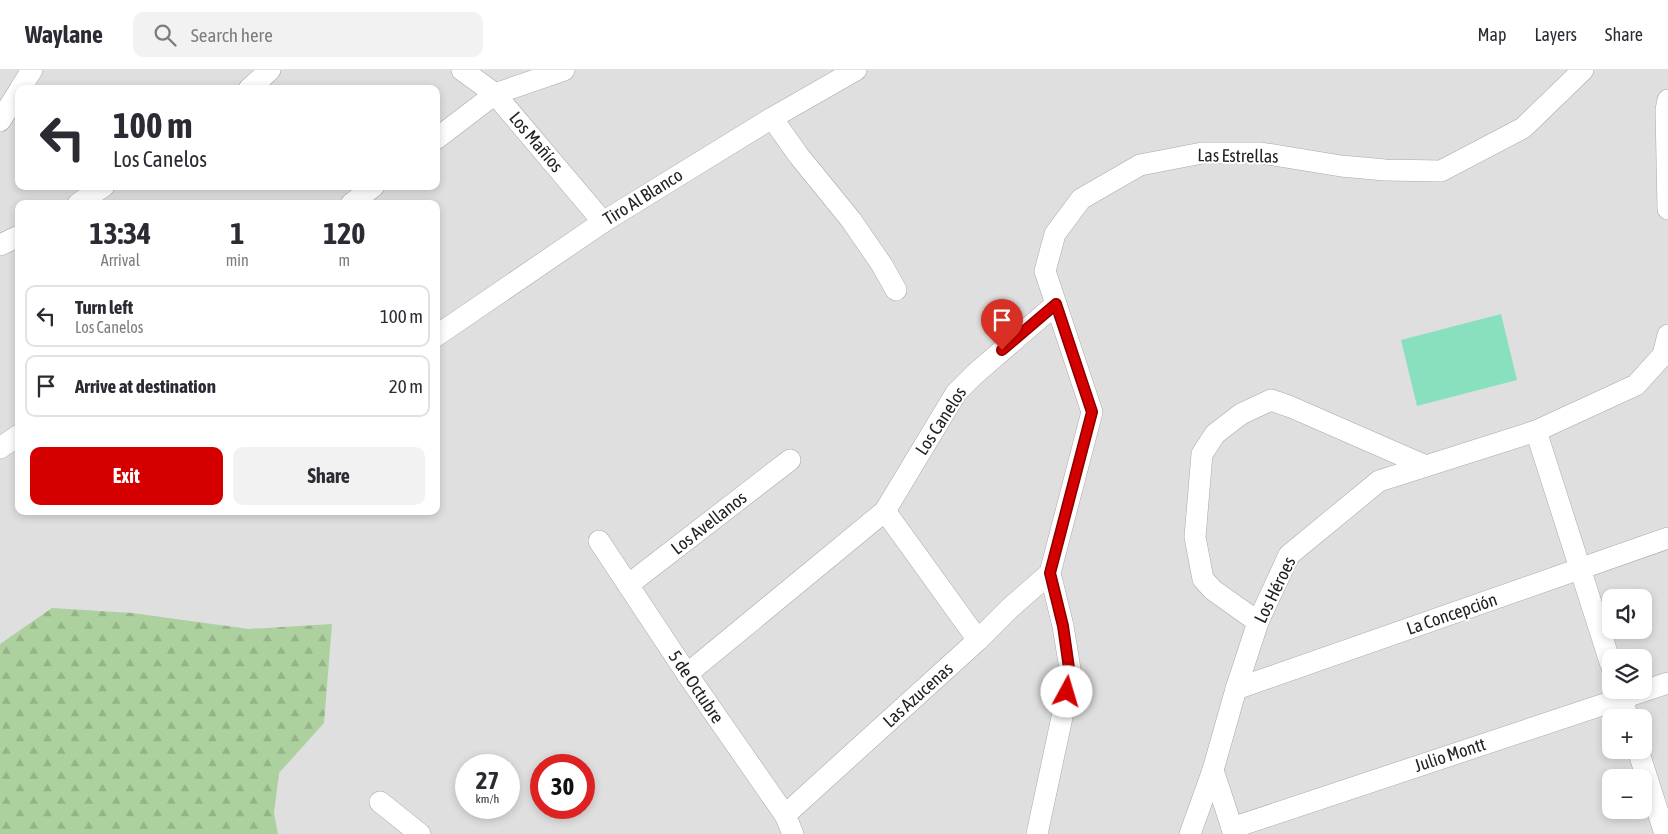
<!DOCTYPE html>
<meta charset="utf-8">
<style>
:root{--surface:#fff;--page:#f2f2f3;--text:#2b2b33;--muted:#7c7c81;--line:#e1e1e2;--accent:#d40000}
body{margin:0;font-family:"Asap Condensed",sans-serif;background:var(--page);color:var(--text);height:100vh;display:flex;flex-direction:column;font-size:19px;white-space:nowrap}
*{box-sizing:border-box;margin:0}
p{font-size:16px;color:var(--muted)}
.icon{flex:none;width:28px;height:28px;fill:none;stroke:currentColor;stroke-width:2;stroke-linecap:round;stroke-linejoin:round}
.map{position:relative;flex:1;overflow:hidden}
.details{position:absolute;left:15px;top:130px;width:425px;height:315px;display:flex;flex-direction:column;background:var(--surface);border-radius:10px;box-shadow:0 2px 8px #0003}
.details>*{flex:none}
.hud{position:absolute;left:15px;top:15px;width:425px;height:105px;border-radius:10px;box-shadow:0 2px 8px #0003;background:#fff;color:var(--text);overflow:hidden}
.controls{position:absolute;left:1602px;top:519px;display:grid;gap:10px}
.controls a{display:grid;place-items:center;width:50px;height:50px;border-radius:10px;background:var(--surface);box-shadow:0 2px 8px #0003;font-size:25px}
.speed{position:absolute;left:455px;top:684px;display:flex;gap:10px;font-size:25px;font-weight:700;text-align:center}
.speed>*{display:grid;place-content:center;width:65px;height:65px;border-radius:50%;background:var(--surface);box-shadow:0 2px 8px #0003;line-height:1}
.speed small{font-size:12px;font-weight:400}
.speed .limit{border:8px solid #d22;background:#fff;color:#111}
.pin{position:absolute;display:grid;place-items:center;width:42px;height:42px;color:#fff;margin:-51px -21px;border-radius:50% 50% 50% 0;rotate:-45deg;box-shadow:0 0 5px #0007}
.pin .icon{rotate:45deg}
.me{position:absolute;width:55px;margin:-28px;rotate:6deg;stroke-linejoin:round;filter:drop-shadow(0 0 4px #0008)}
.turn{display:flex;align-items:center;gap:18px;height:105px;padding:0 15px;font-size:22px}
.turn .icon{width:65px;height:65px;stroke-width:2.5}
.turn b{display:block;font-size:35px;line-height:42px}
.eta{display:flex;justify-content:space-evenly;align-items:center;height:85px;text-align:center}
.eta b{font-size:30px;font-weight:700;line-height:35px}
.primary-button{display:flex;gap:10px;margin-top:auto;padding:10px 15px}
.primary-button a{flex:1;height:58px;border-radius:10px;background:var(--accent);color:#fff;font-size:20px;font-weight:700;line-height:58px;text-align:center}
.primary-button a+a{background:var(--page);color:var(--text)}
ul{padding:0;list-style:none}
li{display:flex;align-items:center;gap:15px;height:62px;margin:0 10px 8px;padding:0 5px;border:2px solid var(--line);border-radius:10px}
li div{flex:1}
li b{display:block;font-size:19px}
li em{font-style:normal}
header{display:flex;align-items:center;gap:30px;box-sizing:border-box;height:70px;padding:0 25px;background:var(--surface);border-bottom:1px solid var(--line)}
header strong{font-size:24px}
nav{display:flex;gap:28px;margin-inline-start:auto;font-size:18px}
.search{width:350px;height:45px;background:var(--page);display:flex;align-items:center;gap:12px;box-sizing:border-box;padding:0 18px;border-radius:10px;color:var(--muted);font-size:19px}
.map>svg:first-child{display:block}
.residential{fill:#e0dfdf;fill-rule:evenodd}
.forest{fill:url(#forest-firs)}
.pitch{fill:#88e0be}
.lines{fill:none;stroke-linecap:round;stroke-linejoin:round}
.street-casing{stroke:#a9a9a9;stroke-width:22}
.street{stroke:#fff;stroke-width:21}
.route-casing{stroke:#8a0000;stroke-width:12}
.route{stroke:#d40000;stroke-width:9}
.labels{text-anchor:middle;stroke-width:4;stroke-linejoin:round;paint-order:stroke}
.street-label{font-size:18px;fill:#222;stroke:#fff}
</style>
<header>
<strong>Waylane</strong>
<div class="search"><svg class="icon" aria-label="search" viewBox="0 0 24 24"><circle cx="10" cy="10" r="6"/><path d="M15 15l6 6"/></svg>Search here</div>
<nav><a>Map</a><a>Layers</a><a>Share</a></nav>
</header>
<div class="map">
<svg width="1668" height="764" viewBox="0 0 1668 764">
<defs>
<pattern id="forest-firs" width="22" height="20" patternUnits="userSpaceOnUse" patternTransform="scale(1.25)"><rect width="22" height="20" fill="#add19e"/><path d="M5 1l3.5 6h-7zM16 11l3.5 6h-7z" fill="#95b388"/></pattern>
</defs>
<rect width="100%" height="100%" fill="#f2efe9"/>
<path class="residential" d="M 0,0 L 1668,0 L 1668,764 L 0,764 ZM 19,19 L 436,19 L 436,116 L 19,116 ZM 19,134 L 436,134 L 436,441 L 19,441 ZM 1611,528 L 1644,528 L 1644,560 L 1611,560 ZM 1611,588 L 1644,588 L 1644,620 L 1611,620 ZM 1611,648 L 1644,648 L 1644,680 L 1611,680 ZM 466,695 L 509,695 L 509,738 L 466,738 ZM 541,695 L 584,695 L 584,738 L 541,738 ZM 1611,708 L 1644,708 L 1644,740 L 1611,740 Z"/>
<path class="forest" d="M 52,538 L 132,543 L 249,559 L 332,554 L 324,653 L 279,703 L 274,743 L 278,764 L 0,764 L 0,574 Z"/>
<path class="pitch" d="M 1501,244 L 1517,310 L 1417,336 L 1401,270 Z"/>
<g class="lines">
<g class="street-casing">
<g id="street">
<path d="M 462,0 L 495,24 L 603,152"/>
<path d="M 20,19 L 32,0"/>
<path d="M 249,19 L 270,0"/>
<path d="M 1668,30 L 1666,40 L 1668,139"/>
<path d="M 772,48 L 799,86 L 851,150 L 882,195 L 896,220"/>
<path d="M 0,51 L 19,21"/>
<path d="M 436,69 L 495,24 L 564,0"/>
<path d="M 78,134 L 104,116"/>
<path d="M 351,134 L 374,116"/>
<path d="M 0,175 L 19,166"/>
<path d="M 436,266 L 603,152 L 772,48 L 856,0"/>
<path d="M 1536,361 L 1611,595"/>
<path d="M 0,378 L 19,365"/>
<path d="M 885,441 L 978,570"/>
<path d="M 599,471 L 687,604 L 785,745 L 793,764"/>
<path d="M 628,515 L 790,390"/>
<path d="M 1258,552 L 1213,520 L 1203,509 L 1195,467 L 1202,384 L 1215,364 L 1241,344 L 1271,330 L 1291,337 L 1426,396"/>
<path d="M 687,604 L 885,441 L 956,323 L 975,304 L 1056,234"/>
<path d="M 1236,619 L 1668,468"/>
<path d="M 1619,620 L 1628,648"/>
<path d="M 1638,680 L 1665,764"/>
<path d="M 1213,700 L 1234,764"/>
<path d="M 380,732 L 420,764"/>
<path d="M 785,745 L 978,570 L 1010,538 L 1050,503"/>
<path d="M 1232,758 L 1668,613"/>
<path d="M 1037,764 L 1071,605 L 1063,556 L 1050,503 L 1092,342 L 1045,201 L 1055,164 L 1081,129 L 1140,95 L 1202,83 L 1261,83 L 1341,96 L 1385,100 L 1441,101 L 1523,58 L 1583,0"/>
<path d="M 1190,764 L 1213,700 L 1236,619 L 1258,552 L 1289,485 L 1379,411 L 1536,361 L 1636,315 L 1663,285 L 1668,265"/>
</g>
</g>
<use href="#street" class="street"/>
</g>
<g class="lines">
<g class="route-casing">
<path id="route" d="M 1002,280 L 1056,234 L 1092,342 L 1050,503 L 1063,556 L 1070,605 L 1067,622"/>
</g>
<use href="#route" class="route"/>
</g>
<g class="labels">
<g class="street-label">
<text transform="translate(536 72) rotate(50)" y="6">Los Mañíos</text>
<text transform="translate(1238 86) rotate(1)" y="6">Las Estrellas</text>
<text transform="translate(643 127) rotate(-32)" y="6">Tiro Al Blanco</text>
<text transform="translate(941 351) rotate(-57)" y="6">Los Canelos</text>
<text transform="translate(709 453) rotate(-38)" y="6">Los Avellanos</text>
<text transform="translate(1275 520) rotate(-64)" y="6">Los Héroes</text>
<text transform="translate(1452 544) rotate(-19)" y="6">La Concepción</text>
<text transform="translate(696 617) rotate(56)" y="6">5 de Octubre</text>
<text transform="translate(918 625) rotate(-42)" y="6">Las Azucenas</text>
<text transform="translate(1450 685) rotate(-18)" y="6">Julio Montt</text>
</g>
</g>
</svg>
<div class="controls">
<a><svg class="icon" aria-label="sound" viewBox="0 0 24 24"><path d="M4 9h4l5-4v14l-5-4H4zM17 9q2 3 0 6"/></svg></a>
<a><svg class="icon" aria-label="layers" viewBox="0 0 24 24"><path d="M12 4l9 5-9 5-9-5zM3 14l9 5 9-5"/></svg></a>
<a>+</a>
<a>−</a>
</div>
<div class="speed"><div>27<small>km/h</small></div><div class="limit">30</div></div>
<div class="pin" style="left:1002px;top:280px;background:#d93025"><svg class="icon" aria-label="arrive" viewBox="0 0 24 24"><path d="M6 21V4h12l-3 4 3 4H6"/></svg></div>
<svg class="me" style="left:1067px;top:622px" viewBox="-20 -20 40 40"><circle r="19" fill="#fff"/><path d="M0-13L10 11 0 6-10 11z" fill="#d40000"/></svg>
<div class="hud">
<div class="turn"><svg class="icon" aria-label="left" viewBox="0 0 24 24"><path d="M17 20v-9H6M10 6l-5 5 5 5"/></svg><div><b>100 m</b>Los Canelos</div></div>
</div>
<section class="details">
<div class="eta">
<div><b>13:34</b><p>Arrival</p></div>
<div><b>1</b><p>min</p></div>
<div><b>120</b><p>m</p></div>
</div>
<ul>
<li><svg class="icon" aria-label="left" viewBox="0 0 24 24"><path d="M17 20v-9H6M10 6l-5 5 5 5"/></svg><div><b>Turn left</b><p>Los Canelos</p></div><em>100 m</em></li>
<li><svg class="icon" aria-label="arrive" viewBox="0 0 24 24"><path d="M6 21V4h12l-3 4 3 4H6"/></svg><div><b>Arrive at destination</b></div><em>20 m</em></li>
</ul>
<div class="primary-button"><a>Exit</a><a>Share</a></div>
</section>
</div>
